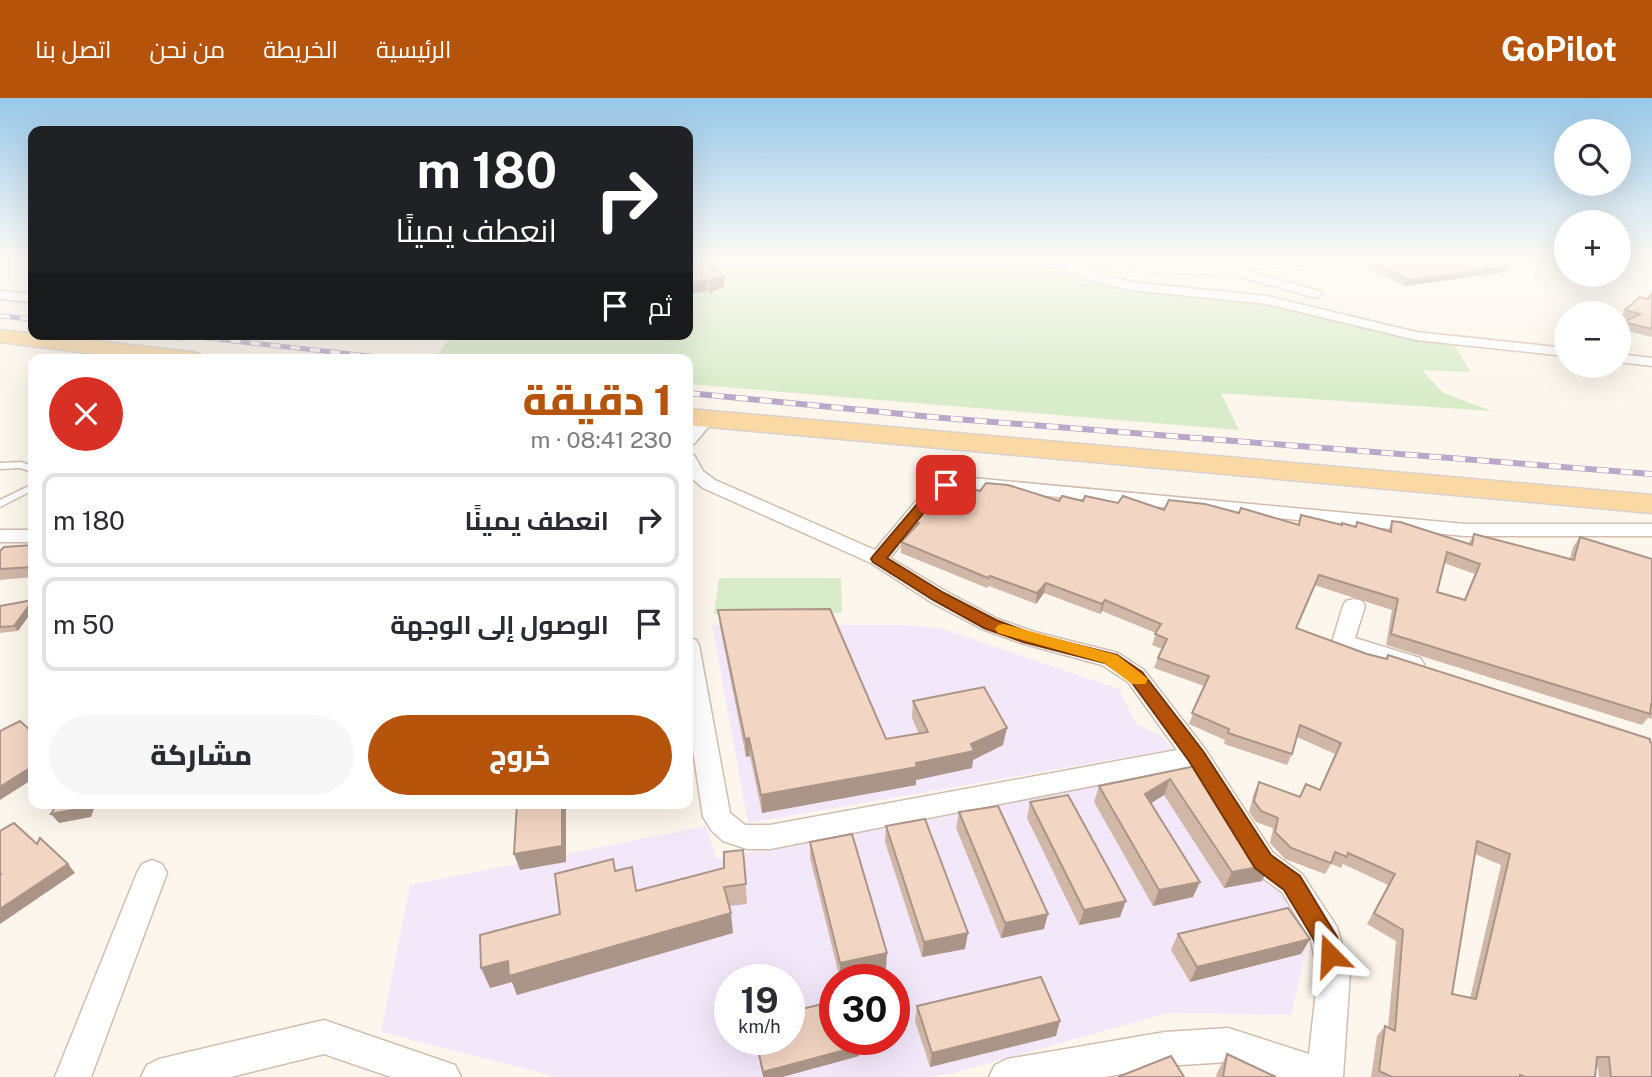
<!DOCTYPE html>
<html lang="ar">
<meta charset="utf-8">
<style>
:root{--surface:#fff;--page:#f7f7f7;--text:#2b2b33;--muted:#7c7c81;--line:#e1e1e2;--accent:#b45309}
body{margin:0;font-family:"Public Sans",Cairo,sans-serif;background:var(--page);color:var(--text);direction:rtl;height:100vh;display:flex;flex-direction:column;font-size:26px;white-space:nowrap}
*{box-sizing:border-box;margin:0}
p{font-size:23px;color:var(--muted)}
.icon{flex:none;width:38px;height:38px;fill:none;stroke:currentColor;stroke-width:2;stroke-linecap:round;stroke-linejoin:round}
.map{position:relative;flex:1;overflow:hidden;direction:ltr}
.sheet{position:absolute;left:28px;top:256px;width:665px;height:455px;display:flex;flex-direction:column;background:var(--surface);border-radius:14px;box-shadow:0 7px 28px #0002;direction:rtl}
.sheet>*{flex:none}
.hud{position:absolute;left:28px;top:28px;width:665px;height:214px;border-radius:14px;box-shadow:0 7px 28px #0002;direction:rtl;background:#202124;color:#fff;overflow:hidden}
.fabs{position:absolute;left:1554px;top:21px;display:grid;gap:14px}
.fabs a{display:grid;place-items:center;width:77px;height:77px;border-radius:50%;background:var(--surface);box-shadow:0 7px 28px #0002;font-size:35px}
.speed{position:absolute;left:714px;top:866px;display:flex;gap:14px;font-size:35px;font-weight:700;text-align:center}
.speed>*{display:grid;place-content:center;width:91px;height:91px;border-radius:50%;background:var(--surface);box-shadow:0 7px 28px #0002;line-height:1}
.speed small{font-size:18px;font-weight:400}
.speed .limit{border:10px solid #d22;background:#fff;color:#111}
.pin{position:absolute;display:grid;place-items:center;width:60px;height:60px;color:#fff;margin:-30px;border-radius:14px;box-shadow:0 4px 10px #0006}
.me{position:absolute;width:77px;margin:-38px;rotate:339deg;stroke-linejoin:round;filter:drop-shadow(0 0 5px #0008)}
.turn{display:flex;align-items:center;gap:24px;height:147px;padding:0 21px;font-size:32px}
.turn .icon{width:91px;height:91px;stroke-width:2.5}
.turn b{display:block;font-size:49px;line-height:60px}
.then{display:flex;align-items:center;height:66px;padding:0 21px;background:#0003;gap:14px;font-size:26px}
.round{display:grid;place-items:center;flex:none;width:74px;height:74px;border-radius:37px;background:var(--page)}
.headline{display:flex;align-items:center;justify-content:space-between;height:119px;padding:0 21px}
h1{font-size:42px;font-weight:800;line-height:52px;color:var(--accent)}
.primary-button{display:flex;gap:14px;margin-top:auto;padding:14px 21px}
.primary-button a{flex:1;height:80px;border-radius:42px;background:var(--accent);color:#fff;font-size:28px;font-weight:800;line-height:80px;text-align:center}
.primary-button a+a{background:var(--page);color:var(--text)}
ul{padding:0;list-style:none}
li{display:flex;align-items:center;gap:21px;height:94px;margin:0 14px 10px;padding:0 7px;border:4px solid var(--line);border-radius:14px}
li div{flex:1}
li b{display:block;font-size:26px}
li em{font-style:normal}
header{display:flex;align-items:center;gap:42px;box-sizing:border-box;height:98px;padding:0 35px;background:var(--accent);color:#fff}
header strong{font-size:33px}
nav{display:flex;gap:38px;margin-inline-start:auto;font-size:24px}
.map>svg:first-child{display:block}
.education{fill:#f3e8fa;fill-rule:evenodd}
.green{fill:#d8ecc9}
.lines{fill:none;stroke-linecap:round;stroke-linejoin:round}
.service-casing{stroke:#d1beb0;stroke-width:3}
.minor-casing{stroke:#d1beb0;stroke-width:3}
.primary-casing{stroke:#dad1cd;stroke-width:3}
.service{fill:#fff;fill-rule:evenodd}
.minor{fill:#fff;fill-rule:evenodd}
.primary{fill:#fbd9a5;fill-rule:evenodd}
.rail-far1-casing{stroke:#b9a8c9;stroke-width:5}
.rail-casing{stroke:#b9a8c9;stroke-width:6}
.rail-far1{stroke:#fffaf3;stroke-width:3.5;stroke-dasharray:10;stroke-linecap:butt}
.rail{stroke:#fffaf3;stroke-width:4.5;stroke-dasharray:12;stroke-linecap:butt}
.wall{fill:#d1b7a8;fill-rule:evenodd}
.shaded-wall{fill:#aa9588}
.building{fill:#f3d5c3;stroke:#aa9588;stroke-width:2;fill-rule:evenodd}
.route{fill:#b45309;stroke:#753606;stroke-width:2}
.slow{fill:#f59e0b}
</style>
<header>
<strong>GoPilot</strong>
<nav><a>الرئيسية</a><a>الخريطة</a><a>من نحن</a><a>اتصل بنا</a></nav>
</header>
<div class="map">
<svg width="1652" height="979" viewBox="0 0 1652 979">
<rect width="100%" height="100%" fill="#fdf6ec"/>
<g class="education">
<path d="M 712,527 L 908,527 L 940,530 L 1119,591 L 1136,626 L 1160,637 L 1173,651 L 748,725 Z"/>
<path d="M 1197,663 L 1313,823 L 1291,917 L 1168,915 L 953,975 L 928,979 L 558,979 L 381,934 L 410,787 L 706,728 L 717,761 ZM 730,882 L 789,882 L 789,942 L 730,942 ZM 835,882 L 894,882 L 894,942 L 835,942 Z"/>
</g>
<g class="green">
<path d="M 688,161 L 983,161 L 1266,199 L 1355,217 L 1377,226 L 1418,236 L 1451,240 L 1470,274 L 1422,272 L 1443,295 L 1492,313 L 1221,295 L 1239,332 L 688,286 L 688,261 L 436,259 L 447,243 L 455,242 L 453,236 L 485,236 L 469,240 L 492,236 L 688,236 L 688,205 L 694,204 L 688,196 Z"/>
<path d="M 719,480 L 841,480 L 842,515 L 714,516 Z"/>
</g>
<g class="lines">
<g class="service-casing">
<g id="service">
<path d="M 21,364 L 33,368 L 33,374 L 20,370 L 0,371 L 0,365 Z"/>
<path d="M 33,386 L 33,392 L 0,409 L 0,402 Z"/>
</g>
</g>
<g class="minor-casing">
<g id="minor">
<path d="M 1007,161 L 1205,168 L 1295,161 L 1334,161 L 1329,164 L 1244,172 L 1320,193 L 1322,196 L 1316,200 L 1237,178 L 1237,173 L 1205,176 L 1084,171 L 1130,184 L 1267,198 L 1416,234 L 1566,250 L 1566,258 L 1416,242 L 1267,206 L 1130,192 L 1095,184 L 1059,170 L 1013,164 Z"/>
<path d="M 1644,161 L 1652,161 L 1652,164 L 1646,163 Z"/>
<path d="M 0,193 L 33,196 L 33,204 L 0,201 Z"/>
<path d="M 1619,256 L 1652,260 L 1652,268 L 1619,264 Z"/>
<path d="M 707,316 L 715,321 L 694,346 L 688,347 L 688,332 L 701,318 Z"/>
<path d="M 688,356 L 694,357 L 703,373 L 715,382 L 875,452 L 927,390 L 961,379 L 1465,426 L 1652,426 L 1652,438 L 1465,438 L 963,390 L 939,398 L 890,460 L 947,494 L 998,521 L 1035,534 L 1118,555 L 1144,572 L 1205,651 L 1273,755 L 1302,776 L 1337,829 L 1350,875 L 1343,979 L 1272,979 L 1228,964 L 1165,968 L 1105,979 L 989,979 L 995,967 L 1007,961 L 1165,934 L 1228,930 L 1309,956 L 1318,875 L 1311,843 L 1282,794 L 1253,773 L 1189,669 L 770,751 L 747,751 L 723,743 L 712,733 L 703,719 L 688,619 L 688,539 L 696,542 L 699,547 L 730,715 L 745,727 L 770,727 L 1177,652 L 1128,584 L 1102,567 L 1021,545 L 982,531 L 931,504 L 871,465 L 703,390 L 688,377 Z"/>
<rect x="0" y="432" width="33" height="12"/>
<path d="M 1354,501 L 1362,503 L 1365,508 L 1355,540 L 1420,560 L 1424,566 L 1420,572 L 1412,574 L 1335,549 L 1332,544 L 1343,508 L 1346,503 Z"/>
<path d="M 152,762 L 162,766 L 167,775 L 91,979 L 55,979 L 137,775 L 142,766 Z"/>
<path d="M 324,922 L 455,967 L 461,979 L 391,979 L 324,956 L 231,979 L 141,979 L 147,967 L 159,961 Z"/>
</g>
</g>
<g class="primary-casing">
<g id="primary">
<path d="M 0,232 L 192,254 L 200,256 L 203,261 L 134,261 L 0,244 Z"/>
<path d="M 688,311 L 1652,397 L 1652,415 L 688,327 Z"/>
</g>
</g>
<use href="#service" class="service"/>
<use href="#minor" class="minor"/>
<use href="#primary" class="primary"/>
<g class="rail-far1-casing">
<g id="rail-far1">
<path d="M 0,218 L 33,221"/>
<path d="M 148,236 L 181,240"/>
<path d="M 171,236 L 396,261"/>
</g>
</g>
<g class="rail-casing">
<g id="rail">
<path d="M 380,259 L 399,261"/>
<path d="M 688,295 L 943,320 L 1652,376"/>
</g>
</g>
<use href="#rail-far1" class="rail-far1"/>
<use href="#rail" class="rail"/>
</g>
<g class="wall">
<path d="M 688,161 L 724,179 L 724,190 L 714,192 L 711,196 L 707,193 L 690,196 L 688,193 Z"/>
<path d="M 1348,161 L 1490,161 L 1505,174 L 1405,188 Z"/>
<path d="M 1652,195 L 1652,239 L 1619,231 L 1623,224 L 1629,221 L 1621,219 L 1625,212 L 1648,201 Z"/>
<path d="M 980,393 L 1059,403 L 1083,403 L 1118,405 L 1164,412 L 1239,415 L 1298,427 L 1301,417 L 1342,427 L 1355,429 L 1357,424 L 1388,433 L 1392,423 L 1469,445 L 1474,436 L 1570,461 L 1573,449 L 1580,439 L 1651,461 L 1652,460 L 1652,621 L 1648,620 L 1642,627 L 1386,547 L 1392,512 L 1314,487 L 1296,530 L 1367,556 L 1386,561 L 1388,557 L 1652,979 L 1599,979 L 1598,970 L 1596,970 L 1595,979 L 1371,979 L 1377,938 L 1385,928 L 1388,930 L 1396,843 L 1367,826 L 1388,787 L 1343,766 L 1341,770 L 1331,766 L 1325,776 L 1285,761 L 1270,745 L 1273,730 L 1256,724 L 1249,714 L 1254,695 L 1259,684 L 1299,699 L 1306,686 L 1319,692 L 1335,656 L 1297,639 L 1292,656 L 1287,667 L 1224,646 L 1225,642 L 1189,626 L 1204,588 L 1154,570 L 1158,560 L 1162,551 L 1152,547 L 1156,535 L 1102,513 L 1100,516 L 1044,495 L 1036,506 L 989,488 L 987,490 L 901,455 L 901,444 L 915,431 L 915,424 ZM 1444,465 L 1475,476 L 1464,502 L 1437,494 ZM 1475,756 L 1501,767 L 1470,900 L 1452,896 Z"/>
<path d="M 33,447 L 33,479 L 0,482 L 0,453 Z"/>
<path d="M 33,502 L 18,533 L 0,535 L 0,508 Z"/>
<path d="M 718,512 L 886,641 L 919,636 L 912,620 L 913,603 L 1003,647 L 973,662 L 972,670 L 916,682 L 916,687 L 762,715 L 750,658 L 746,659 L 720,529 Z"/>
<path d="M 1200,667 L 1258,759 L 1269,767 L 1262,783 L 1224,790 L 1164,697 L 1151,705 L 1193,799 L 1153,808 L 1094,704 L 1099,688 Z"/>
<path d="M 1030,704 L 1120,819 L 1079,827 L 1027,720 Z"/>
<path d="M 959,714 L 1044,831 L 1001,840 L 956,730 Z"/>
<path d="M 886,728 L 965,851 L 922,859 L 885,744 Z"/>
<path d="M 810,744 L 886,871 L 840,881 L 810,760 Z"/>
<path d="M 743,752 L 747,806 L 729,808 L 733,835 L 517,897 L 512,884 L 490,890 L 613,761 L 616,773 L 637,793 L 724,770 Z"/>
<path d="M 1178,836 L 1310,841 L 1301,856 L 1190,884 L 1171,852 Z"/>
<path d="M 917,908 L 1056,938 L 930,969 L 915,923 Z"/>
<path d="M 755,942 L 789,942 L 859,958 L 782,979 L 763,979 Z"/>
<path d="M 1227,956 L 1276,979 L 1216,979 L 1217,975 Z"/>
</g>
<g class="shaded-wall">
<path d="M 1508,169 L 1505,174 L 1405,188 L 1408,182 Z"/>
<path d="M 724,179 L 724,190 L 714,192 L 711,196 L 710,185 L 713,181 Z"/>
<path d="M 707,182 L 707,193 L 690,196 L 689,185 Z"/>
<path d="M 1046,485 L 1044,495 L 1036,506 L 1037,495 Z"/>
<path d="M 33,502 L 33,512 L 18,533 L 14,528 Z"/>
<path d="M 1105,502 L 1102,513 L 1100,516 L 1102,506 Z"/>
<path d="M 1007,630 L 1003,647 L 973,662 L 972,670 L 916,682 L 916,687 L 762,715 L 761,697 L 916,665 L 971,646 Z"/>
<path d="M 749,640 L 750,658 L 746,659 L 745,641 Z"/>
<path d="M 33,668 L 33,681 L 0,702 L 0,689 Z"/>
<path d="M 1170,681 L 1164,697 L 1140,712 L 1145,696 Z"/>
<path d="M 86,705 L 108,705 L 95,708 L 91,719 L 59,725 L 51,716 Z"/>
<path d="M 562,705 L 566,705 L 566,764 L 520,772 L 514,756 Z"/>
<path d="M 68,766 L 75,775 L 0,826 L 0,811 Z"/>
<path d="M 1269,767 L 1262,783 L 1224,790 L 1232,774 Z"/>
<path d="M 1200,784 L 1193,799 L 1153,808 L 1159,792 Z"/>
<path d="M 1126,803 L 1120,819 L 1079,827 L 1084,812 Z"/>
<path d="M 731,815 L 733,835 L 517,897 L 512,884 L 490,890 L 481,870 L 508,863 Z"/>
<path d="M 1048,816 L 1044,831 L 1001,840 L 1005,825 Z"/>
<path d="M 968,835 L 965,851 L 922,859 L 924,844 Z"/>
<path d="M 1310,841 L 1301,856 L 1190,884 L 1197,869 Z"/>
<path d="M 887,855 L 886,871 L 840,881 L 840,865 Z"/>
<path d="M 1060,923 L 1056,938 L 930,969 L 932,955 Z"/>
<path d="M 860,948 L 859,958 L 782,979 L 763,979 L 763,974 Z"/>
</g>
<g class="building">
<path d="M 688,161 L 703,161 L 724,179 L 713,181 L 710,185 L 707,182 L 689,185 L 688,183 Z"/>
<path d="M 1362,161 L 1490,161 L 1508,169 L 1408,182 Z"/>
<path d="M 1652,195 L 1652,231 L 1623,224 L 1640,216 L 1625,212 L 1640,199 L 1648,201 Z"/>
<path d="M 986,385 L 1008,387 L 1059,403 L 1062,398 L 1083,403 L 1085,398 L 1118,405 L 1123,398 L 1164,412 L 1169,402 L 1205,406 L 1239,415 L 1241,410 L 1299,427 L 1301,417 L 1342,427 L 1342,425 L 1356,429 L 1357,424 L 1391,434 L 1392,423 L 1400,424 L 1472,447 L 1474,436 L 1574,462 L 1580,439 L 1652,461 L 1652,608 L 1651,607 L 1650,616 L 1391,536 L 1398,501 L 1319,477 L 1296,530 L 1367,556 L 1387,561 L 1388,557 L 1650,641 L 1650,644 L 1652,645 L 1652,979 L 1611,979 L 1609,959 L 1597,959 L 1595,979 L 1526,979 L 1520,977 L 1520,979 L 1392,979 L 1379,973 L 1385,928 L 1395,933 L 1403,832 L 1374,815 L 1395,776 L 1348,755 L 1347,759 L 1335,754 L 1331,765 L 1291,750 L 1275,734 L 1278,720 L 1261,713 L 1254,703 L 1259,684 L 1300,699 L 1306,686 L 1320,692 L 1341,645 L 1300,627 L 1292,656 L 1228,635 L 1229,631 L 1192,615 L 1209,578 L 1158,560 L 1167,541 L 1155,536 L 1161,526 L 1105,502 L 1102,506 L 1046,485 L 1037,495 L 990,478 L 988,480 L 901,444 L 919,425 L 915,424 L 943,390 L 956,386 L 980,393 ZM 1447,454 L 1480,466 L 1465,502 L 1437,494 ZM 1477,743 L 1510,756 L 1476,901 L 1452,896 Z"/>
<path d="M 33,447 L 33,469 L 0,471 L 0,453 L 4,449 Z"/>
<path d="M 33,502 L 14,528 L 0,529 L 0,508 Z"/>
<path d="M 830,511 L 886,641 L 928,634 L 913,603 L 984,589 L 1007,630 L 971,646 L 974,653 L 916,665 L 917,669 L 761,697 L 749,640 L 745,641 L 718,512 Z"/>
<path d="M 20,623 L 33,635 L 33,668 L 0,689 L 0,633 Z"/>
<path d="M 1200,667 L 1258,759 L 1269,767 L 1232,774 L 1170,681 L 1145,696 L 1200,784 L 1159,792 L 1099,688 Z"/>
<path d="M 1068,697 L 1126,803 L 1084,812 L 1030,704 Z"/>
<path d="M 57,705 L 86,705 L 84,710 L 51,716 Z"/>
<path d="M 517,705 L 562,705 L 562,748 L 514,756 Z"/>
<path d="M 998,708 L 1048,816 L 1005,825 L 959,714 Z"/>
<path d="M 925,721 L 968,835 L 924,844 L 886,728 Z"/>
<path d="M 14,725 L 37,746 L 40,740 L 68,766 L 0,811 L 0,777 L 1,776 L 0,775 L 0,733 Z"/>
<path d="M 852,736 L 887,855 L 840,865 L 810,744 Z"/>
<path d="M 743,752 L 746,786 L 724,789 L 731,815 L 509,878 L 508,863 L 481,870 L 480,837 L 560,816 L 555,776 L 613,761 L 615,773 L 632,769 L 636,793 L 724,770 L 724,754 Z"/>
<path d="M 1288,810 L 1310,841 L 1197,869 L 1178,836 Z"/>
<path d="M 1041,879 L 1060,923 L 932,955 L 917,908 Z"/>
<path d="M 835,903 L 835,942 L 858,942 L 860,948 L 763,974 L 756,942 L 789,942 L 789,914 Z"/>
<path d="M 1227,956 L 1276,979 L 1223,979 Z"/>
<path d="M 1171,958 L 1184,979 L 1118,979 Z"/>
</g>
<linearGradient id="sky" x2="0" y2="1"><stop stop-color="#97c7e8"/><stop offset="0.54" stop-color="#fefbf6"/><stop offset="1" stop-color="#fefbf6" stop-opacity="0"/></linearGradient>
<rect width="1652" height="298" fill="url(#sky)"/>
<path class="route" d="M 946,383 L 952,387 L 938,397 L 887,460 L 944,495 L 996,522 L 1033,536 L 1117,557 L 1142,574 L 1203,653 L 1271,757 L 1300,778 L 1337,839 L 1342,857 L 1338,865 L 1330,868 L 1321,865 L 1314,842 L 1284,792 L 1255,770 L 1189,663 L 1130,582 L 1105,565 L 1023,544 L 984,530 L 933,502 L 873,464 L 871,461 L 873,458 L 929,392 Z"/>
<path class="slow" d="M 1004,526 L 1117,557 L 1148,581 L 1145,586 L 1132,586 L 1104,565 L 998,535 L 995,531 L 998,527 Z"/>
</svg>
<div class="fabs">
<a><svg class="icon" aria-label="search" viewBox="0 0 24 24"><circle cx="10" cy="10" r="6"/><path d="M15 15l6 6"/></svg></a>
<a>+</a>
<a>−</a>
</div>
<div class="speed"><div>19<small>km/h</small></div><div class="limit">30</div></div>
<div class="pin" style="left:946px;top:387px;background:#d93025"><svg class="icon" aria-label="arrive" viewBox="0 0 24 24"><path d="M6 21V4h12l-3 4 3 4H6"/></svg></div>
<svg class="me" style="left:1330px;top:857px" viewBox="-20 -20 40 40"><path d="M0-17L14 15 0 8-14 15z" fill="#b45309" stroke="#fff" stroke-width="4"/></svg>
<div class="hud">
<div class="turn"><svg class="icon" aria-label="right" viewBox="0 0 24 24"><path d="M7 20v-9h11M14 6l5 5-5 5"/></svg><div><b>180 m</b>انعطف يمينًا</div></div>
<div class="then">ثم<svg class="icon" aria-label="arrive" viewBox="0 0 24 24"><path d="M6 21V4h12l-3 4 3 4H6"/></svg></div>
</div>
<section class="sheet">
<div class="headline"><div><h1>1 دقيقة</h1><p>230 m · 08:41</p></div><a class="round" style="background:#d93025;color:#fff"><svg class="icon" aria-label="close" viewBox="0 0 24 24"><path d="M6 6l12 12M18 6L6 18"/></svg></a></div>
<ul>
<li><svg class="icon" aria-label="right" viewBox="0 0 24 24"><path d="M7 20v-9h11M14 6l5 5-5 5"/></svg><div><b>انعطف يمينًا</b></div><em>180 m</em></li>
<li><svg class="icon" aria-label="arrive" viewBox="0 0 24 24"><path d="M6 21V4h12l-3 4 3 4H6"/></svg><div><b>الوصول إلى الوجهة</b></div><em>50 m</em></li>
</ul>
<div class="primary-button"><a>خروج</a><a>مشاركة</a></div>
</section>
</div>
